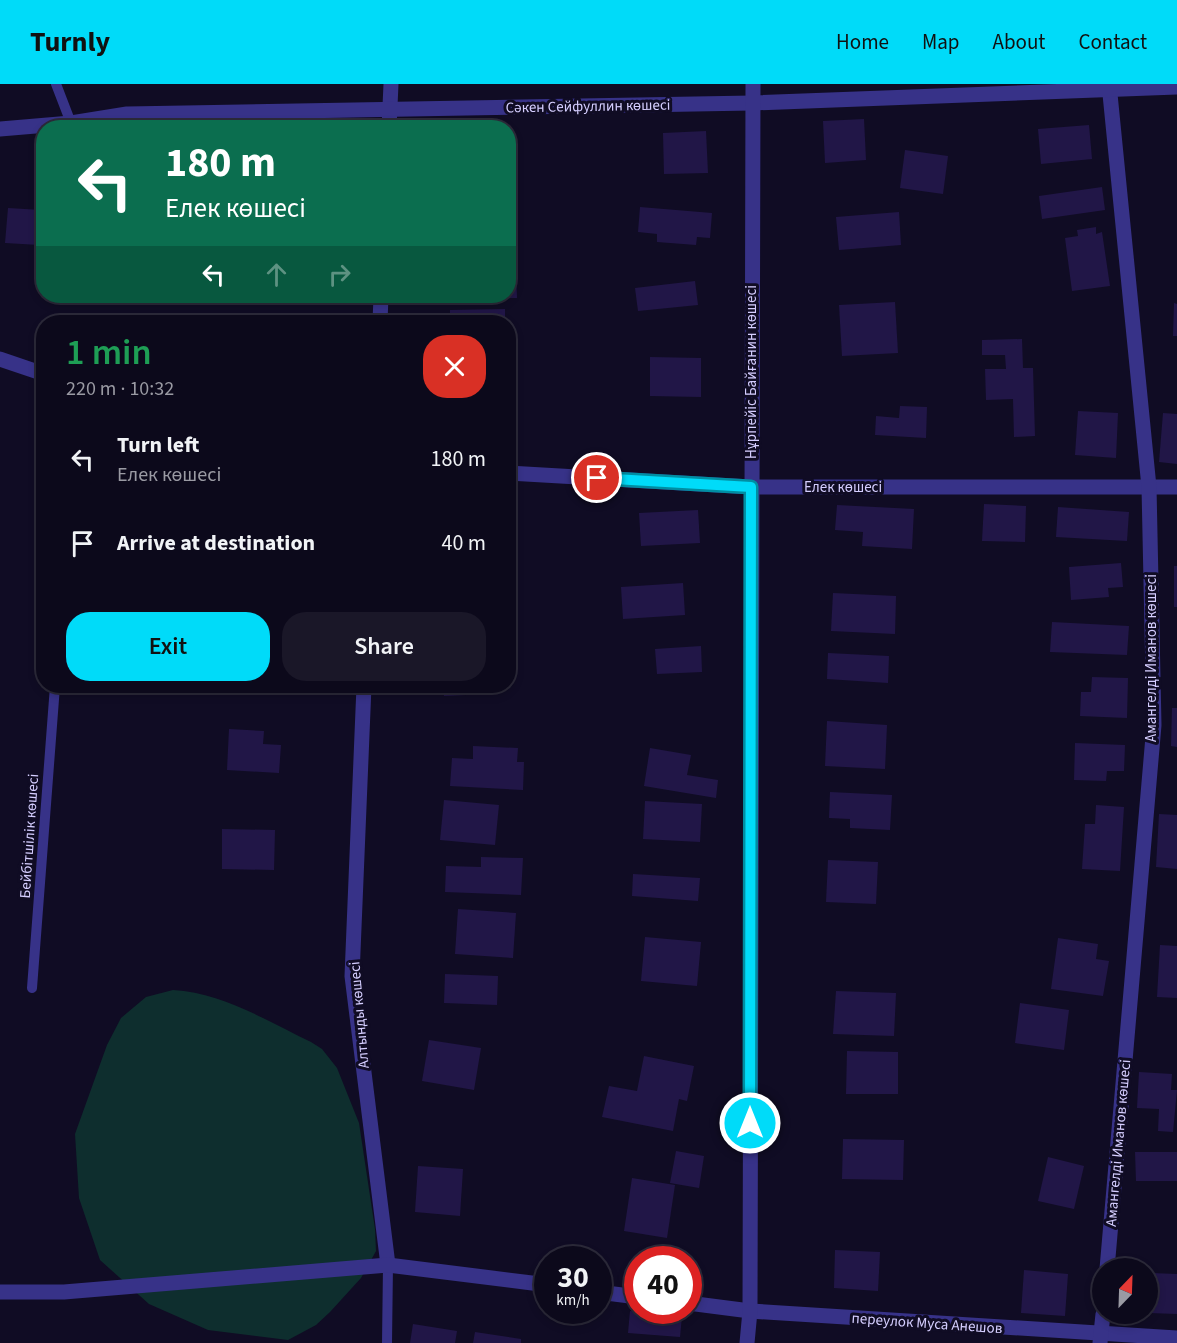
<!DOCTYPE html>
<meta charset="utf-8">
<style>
:root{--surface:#0c091b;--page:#1a1728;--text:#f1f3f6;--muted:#9a9aa3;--line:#2c2a3a;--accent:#00dbf9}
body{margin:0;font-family:"Source Sans 3",sans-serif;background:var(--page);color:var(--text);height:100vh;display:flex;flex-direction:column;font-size:22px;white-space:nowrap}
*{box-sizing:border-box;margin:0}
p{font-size:20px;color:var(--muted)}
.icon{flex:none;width:33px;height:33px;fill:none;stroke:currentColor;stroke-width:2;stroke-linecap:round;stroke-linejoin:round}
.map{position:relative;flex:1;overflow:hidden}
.sheet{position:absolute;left:36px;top:231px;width:480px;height:378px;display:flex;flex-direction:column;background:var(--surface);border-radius:24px;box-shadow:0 3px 9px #0003,0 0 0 2px var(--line)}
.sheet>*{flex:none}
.top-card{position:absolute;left:36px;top:36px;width:480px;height:183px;border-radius:24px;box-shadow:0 3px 9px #0003,0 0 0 2px var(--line);background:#0b6e4f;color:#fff;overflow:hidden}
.needle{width:39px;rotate:23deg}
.buttons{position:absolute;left:1092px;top:1174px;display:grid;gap:12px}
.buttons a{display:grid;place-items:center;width:66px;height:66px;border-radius:50%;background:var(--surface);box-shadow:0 3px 9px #0003,0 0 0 2px var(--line);font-size:30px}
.speed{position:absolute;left:534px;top:1162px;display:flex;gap:12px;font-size:30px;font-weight:700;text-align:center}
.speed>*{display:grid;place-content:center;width:78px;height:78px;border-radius:50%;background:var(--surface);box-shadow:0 3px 9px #0003,0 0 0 2px var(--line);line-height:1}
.speed small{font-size:15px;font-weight:400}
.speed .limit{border:9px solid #d22;background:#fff;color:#111}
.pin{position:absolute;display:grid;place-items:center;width:51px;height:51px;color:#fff;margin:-26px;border:3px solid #fff;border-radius:50%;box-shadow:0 2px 6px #0007}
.me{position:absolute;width:66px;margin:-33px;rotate:0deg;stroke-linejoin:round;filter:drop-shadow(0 0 4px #0008)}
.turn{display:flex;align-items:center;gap:21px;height:126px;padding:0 30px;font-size:27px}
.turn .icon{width:78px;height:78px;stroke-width:2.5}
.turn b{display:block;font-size:42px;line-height:51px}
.lanes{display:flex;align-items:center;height:57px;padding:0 30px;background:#0003;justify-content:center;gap:30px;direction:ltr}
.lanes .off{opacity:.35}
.round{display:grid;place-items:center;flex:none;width:63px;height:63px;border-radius:24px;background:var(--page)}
.head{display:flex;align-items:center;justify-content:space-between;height:102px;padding:0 30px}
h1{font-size:36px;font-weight:600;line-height:45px;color:#1e9e55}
.primary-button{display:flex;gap:12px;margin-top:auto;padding:12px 30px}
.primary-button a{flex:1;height:69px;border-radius:24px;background:var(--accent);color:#111;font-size:24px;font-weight:600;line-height:69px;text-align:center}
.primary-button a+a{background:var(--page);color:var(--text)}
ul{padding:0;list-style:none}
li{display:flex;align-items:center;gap:18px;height:84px;padding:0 30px}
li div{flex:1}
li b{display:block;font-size:22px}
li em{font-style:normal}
header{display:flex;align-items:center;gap:36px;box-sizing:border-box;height:84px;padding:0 30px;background:var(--accent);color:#111}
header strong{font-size:28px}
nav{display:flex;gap:33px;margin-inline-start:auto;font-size:21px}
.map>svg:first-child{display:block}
.green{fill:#0e2e2e}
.building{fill:#211647}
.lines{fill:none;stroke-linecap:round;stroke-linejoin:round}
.service{stroke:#373288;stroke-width:10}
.minor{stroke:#373288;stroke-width:15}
.tertiary{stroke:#373288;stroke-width:15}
.route-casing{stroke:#008ea2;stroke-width:15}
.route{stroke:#00dbf9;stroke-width:10}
.labels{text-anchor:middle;stroke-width:6;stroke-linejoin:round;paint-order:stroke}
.street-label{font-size:15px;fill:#d5ceff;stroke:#100c24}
</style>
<header>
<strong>Turnly</strong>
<nav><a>Home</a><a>Map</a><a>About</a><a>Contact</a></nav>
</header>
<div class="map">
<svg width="1177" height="1259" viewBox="0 0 1177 1259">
<rect width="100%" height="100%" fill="#100c24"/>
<path class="green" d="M 173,906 C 223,909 267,937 311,958 L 322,965 L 337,984 L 359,1039 L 375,1145 L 376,1167 L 361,1194 L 330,1228 L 316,1241 L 288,1256 L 208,1246 L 149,1220 L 100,1176 L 79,1114 L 75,1050 L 107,961 L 121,934 L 146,913 Z"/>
<g class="building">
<path d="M 864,35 L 866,76 L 825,79 L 823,37 Z"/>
<path d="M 1089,41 L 1092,75 L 1041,80 L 1038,45 Z"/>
<path d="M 706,47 L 708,89 L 664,90 L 663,49 Z"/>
<path d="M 905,66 L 948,72 L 943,110 L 900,104 Z"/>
<path d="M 1102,103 L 1105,126 L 1042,135 L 1039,112 Z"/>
<path d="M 640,123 L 712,129 L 710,154 L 697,153 L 696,161 L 657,158 L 657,150 L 638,148 Z"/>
<path d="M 8,124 L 41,126 L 39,161 L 5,159 Z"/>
<path d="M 899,128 L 901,161 L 839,166 L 836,133 Z"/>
<path d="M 1096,143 L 1096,150 L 1102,148 L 1110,202 L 1072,207 L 1065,154 L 1078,152 L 1077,146 Z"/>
<path d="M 508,187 L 516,187 L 517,214 L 447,214 L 447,212 L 508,212 Z"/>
<path d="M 695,197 L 698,221 L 638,227 L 635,204 Z"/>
<path d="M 895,218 L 898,269 L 842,272 L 839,221 Z"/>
<path d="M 1174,219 L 1177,220 L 1177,252 L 1173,252 Z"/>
<path d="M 505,225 L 505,238 L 450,238 L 450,226 Z"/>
<path d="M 1022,255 L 1023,284 L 1033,284 L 1035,352 L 1014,353 L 1013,315 L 986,316 L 985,285 L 1006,285 L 1005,271 L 982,271 L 982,256 Z"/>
<path d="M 650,273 L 701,274 L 701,313 L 650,312 Z"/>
<path d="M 900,322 L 927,323 L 926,354 L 875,351 L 876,332 L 899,334 Z"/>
<path d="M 1078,327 L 1118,329 L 1116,374 L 1075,371 Z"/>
<path d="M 1163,329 L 1177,330 L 1177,380 L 1159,378 Z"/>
<path d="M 984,420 L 1026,422 L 1025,458 L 982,457 Z"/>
<path d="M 837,421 L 914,425 L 912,465 L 862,462 L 863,448 L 835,446 Z"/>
<path d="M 1058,423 L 1129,428 L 1127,457 L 1056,453 Z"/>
<path d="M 698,426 L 700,459 L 641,462 L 639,429 Z"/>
<path d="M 1121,479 L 1123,503 L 1108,504 L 1109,513 L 1071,516 L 1069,483 Z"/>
<rect x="1174" y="482" width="3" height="41"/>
<path d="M 683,499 L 685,531 L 623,535 L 621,503 Z"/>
<path d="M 833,509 L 896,512 L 895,550 L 831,547 Z"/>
<path d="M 1052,538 L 1129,542 L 1127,571 L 1050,568 Z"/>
<path d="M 701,562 L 702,588 L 657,590 L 655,565 Z"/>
<path d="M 828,569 L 889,572 L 888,599 L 827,595 Z"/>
<path d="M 1092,593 L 1128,594 L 1127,634 L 1080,632 L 1081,608 L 1091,608 Z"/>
<path d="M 443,602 L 486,602 L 487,610 L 444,612 Z"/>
<path d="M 1172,624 L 1177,624 L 1177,663 L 1171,662 Z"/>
<path d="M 827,637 L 887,641 L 885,685 L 825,682 Z"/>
<path d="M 229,645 L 264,647 L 263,660 L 281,661 L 279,689 L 227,686 Z"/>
<path d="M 1075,659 L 1125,661 L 1124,687 L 1107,687 L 1106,697 L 1074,696 Z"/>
<path d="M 473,662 L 518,664 L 517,678 L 524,678 L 523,706 L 450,702 L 452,674 L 473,675 Z"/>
<path d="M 650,664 L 691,671 L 687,691 L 718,696 L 716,714 L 644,702 Z"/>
<path d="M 830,708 L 892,711 L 890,746 L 850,744 L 850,735 L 829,734 Z"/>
<path d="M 444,716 L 499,721 L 495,761 L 440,756 Z"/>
<path d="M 645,717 L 702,720 L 700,758 L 643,755 Z"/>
<path d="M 1096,721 L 1124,723 L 1120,787 L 1082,785 L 1085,740 L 1095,740 Z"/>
<path d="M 1159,730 L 1177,731 L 1177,785 L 1156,783 Z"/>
<path d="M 222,745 L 275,746 L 274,786 L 222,785 Z"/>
<path d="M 481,773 L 523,774 L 521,811 L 445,808 L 446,782 L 481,783 Z"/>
<path d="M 828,776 L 878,778 L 876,820 L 826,818 Z"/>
<path d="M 633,790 L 700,794 L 698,817 L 632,812 Z"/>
<path d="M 458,825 L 516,829 L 513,874 L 455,870 Z"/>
<path d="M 645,853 L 701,858 L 697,902 L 641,897 Z"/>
<path d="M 1058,854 L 1098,860 L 1096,875 L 1109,877 L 1103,912 L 1051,905 Z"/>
<path d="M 1160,861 L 1177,862 L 1177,914 L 1157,913 Z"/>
<path d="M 445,890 L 498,892 L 497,921 L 444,919 Z"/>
<path d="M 836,907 L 896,909 L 894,952 L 833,950 Z"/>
<path d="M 1020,919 L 1069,926 L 1064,966 L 1015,959 Z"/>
<path d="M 429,956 L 481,964 L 474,1006 L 422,997 Z"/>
<path d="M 847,967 L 898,968 L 898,1010 L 846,1010 Z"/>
<path d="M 644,972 L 694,982 L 687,1017 L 679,1015 L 673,1047 L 602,1033 L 609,1002 L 637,1007 Z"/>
<path d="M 1139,988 L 1172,990 L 1171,1006 L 1177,1006 L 1173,1048 L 1158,1047 L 1159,1025 L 1137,1024 Z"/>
<path d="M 843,1055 L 904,1056 L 903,1096 L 842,1095 Z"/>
<path d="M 676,1067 L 704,1072 L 699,1104 L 670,1099 Z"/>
<path d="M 1135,1068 L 1177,1068 L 1177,1097 L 1136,1097 Z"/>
<path d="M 1048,1073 L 1084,1082 L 1074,1125 L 1038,1117 Z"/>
<path d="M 418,1082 L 463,1085 L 460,1132 L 415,1128 Z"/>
<path d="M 632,1094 L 675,1101 L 667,1154 L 624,1147 Z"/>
<path d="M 835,1166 L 880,1168 L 878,1207 L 834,1204 Z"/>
<path d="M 1024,1186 L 1068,1190 L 1065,1232 L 1021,1229 Z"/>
<path d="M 1151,1189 L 1177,1190 L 1177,1230 L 1149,1229 Z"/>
<path d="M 630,1227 L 682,1232 L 680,1253 L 628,1249 Z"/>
<path d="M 413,1240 L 457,1247 L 455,1259 L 410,1259 Z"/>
<path d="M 475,1248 L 521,1255 L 521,1259 L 473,1259 Z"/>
</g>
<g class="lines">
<g class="service">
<path d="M 56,0 L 71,39"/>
<path d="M 32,904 L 55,602"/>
<path d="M 387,1259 L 388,1181"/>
</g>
<g class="minor">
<path d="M 389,44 L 391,0"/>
<path d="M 380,238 L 381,212"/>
<path d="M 0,275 L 44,290"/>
<path d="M 508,389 L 751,403 L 1177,403"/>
<path d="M 364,602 L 352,892 L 388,1181"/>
<path d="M 1107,1185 L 1154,641 L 1149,403 L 1109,0"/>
<path d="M 0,1208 L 64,1208 L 388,1181 L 548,1201"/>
<path d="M 598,1208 L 638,1213"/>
<path d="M 688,1219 L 750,1227 L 1177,1254"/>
<path d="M 1100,1259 L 1103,1230"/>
</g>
<g class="tertiary">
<path d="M 0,45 L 71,39 L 127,30 L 752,19 L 1177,3"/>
<path d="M 747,1259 L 750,1227 L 753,0"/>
</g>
</g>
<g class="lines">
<g class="route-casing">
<path id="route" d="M 597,394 L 751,403 L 750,1039"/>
</g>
<use href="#route" class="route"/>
</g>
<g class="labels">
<g class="street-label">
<text transform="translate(588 22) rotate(-1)" y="5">Сәкен Сейфуллин көшесі</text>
<text transform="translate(751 288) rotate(-90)" y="5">Нұрпейіс Байғанин көшесі</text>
<text x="843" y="408">Елек көшесі</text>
<text transform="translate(1151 574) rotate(-90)" y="5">Амангелді Иманов көшесі</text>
<text transform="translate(29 752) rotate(-86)" y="5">Бейбітшілік көшесі</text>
<text transform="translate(359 931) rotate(-95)" y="5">Алтынды көшесі</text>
<text transform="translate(1118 1059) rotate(-85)" y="5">Амангелді Иманов көшесі</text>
<text transform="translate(927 1239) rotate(4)" y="5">переулок Муса Анешов</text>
</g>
</g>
</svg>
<div class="buttons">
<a><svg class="needle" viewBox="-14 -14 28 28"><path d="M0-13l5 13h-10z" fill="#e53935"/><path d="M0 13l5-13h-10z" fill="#9a9aa3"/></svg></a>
</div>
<div class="speed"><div>30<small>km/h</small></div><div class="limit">40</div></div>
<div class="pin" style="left:597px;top:394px;background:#d93025"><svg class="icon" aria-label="arrive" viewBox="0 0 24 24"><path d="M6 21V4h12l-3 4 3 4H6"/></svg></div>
<svg class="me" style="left:750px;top:1039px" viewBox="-20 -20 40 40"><circle r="17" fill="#00dbf9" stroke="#fff" stroke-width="3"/><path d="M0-11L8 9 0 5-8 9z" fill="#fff"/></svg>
<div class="top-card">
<div class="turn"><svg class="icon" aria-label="left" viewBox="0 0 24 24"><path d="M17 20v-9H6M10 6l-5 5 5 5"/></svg><div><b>180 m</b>Елек көшесі</div></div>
<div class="lanes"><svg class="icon" aria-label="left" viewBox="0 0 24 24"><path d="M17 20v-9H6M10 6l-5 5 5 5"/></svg><svg class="icon off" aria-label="ahead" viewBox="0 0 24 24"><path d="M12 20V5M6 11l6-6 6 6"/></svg><svg class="icon off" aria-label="right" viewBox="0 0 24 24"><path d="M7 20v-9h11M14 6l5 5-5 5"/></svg></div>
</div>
<section class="sheet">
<div class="head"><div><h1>1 min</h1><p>220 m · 10:32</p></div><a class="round" style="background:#d93025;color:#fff"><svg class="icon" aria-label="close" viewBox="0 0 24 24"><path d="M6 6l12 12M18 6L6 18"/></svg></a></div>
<ul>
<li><svg class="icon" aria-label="left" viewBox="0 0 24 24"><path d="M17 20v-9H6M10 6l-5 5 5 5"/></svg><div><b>Turn left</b><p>Елек көшесі</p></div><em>180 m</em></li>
<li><svg class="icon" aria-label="arrive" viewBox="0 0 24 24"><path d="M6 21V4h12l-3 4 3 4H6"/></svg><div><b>Arrive at destination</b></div><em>40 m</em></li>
</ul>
<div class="primary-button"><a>Exit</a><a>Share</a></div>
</section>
</div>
